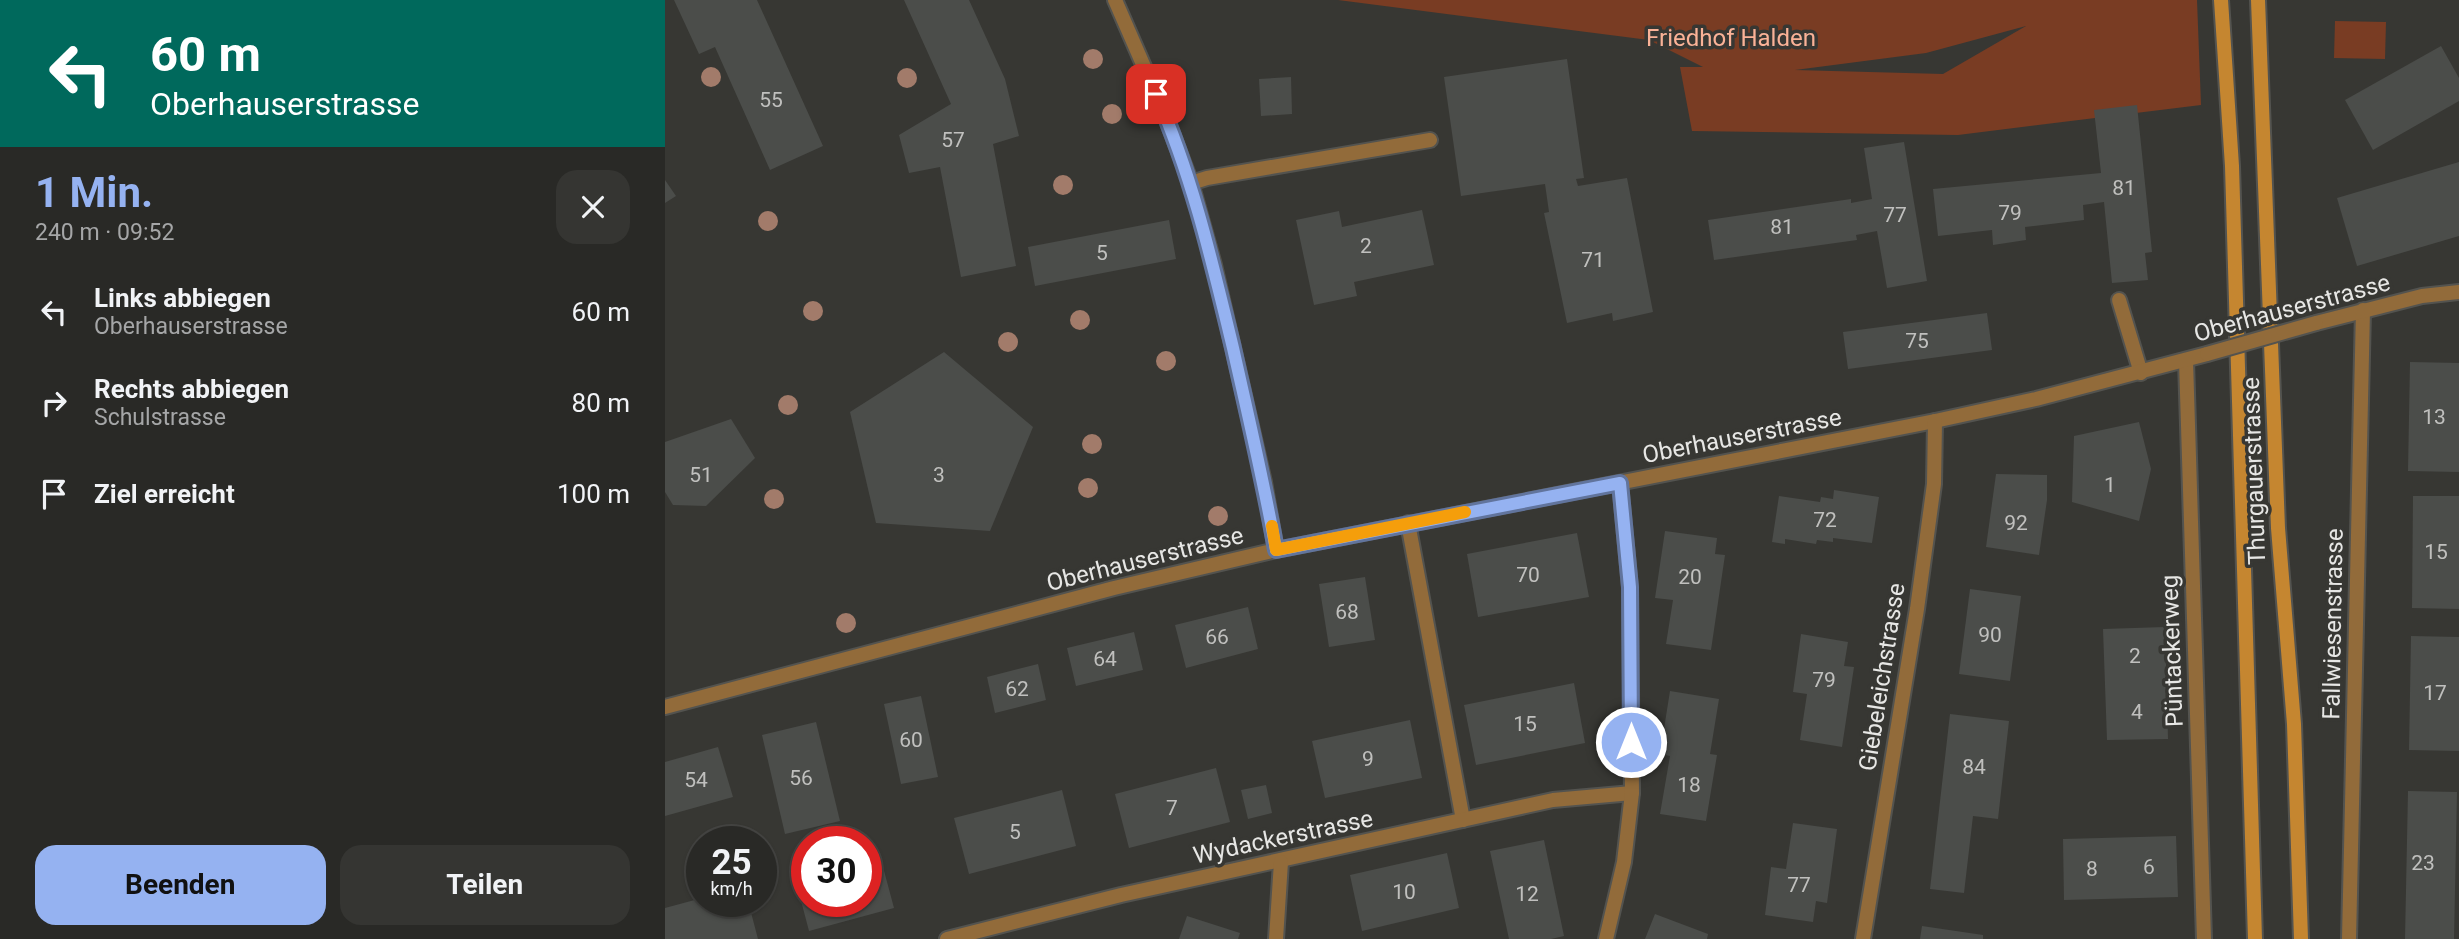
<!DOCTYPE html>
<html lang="de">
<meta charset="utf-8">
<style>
:root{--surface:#292926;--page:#353532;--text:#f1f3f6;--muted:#a5a6a7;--line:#454543;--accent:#95b2f1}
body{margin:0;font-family:Roboto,sans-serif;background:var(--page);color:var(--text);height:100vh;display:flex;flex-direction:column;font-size:26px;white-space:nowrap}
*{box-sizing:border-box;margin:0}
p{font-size:23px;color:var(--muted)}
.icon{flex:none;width:38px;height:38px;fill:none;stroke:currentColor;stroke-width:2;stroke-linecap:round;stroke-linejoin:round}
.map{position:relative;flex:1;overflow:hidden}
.side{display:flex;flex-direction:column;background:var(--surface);width:665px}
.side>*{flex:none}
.banner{background:#00695c;color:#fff;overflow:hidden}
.speed{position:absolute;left:21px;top:826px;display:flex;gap:14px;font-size:35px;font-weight:700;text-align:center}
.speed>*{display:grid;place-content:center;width:91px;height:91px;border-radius:50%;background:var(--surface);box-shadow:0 2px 5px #0004,0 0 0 2px var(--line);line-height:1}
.speed small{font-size:18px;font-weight:400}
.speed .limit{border:10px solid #d22;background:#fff;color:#111}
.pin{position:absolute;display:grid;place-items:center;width:60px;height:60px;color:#fff;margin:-30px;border-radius:14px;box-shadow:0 4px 10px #0006}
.me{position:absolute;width:77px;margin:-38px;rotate:0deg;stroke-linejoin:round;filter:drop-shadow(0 0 5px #0008)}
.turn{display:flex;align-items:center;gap:24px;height:147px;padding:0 35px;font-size:32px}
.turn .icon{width:91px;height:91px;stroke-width:2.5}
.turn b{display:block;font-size:49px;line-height:60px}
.round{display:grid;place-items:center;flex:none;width:74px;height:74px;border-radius:21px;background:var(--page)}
.headline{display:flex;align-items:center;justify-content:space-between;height:119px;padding:0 35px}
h1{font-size:42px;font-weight:700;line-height:52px;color:var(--accent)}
.button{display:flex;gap:14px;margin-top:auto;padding:14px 35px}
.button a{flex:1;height:80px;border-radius:21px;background:var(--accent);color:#111;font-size:28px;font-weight:700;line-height:80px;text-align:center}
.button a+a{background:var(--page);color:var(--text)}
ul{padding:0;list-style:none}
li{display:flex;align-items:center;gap:21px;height:91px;padding:0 35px}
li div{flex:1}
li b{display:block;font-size:26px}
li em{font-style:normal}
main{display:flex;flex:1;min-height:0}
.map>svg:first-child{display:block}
.green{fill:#793c23;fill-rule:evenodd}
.building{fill:#4b4d4a}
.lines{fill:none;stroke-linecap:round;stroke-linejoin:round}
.service-casing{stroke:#53534f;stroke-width:18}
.minor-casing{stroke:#53534f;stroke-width:18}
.tertiary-casing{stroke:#53534f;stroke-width:18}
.secondary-casing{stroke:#53534f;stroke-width:18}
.service{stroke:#926b3a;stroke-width:14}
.minor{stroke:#926b3a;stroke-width:14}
.tertiary{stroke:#926b3a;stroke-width:14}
.secondary{stroke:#c58630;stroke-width:14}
.tertiary-bridge-casing{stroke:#53534f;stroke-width:18;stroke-linecap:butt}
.tertiary-bridge{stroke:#926b3a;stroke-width:14}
.tree{fill:#a27b6a}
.route-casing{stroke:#61749d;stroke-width:18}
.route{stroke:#95b2f1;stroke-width:12}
.slow{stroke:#f59e0b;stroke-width:12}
.labels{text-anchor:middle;stroke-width:7;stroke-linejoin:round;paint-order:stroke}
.number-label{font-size:21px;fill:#c0c0be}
.park-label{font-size:24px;fill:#fab297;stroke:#373733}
.street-label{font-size:24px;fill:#e7e7e5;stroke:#373733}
</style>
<main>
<section class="side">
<div class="banner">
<div class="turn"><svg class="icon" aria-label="left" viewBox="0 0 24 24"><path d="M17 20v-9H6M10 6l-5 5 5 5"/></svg><div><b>60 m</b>Oberhauserstrasse</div></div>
</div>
<div class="headline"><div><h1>1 Min.</h1><p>240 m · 09:52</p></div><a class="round"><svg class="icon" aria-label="close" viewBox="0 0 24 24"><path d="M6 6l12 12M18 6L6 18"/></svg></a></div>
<ul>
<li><svg class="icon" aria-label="left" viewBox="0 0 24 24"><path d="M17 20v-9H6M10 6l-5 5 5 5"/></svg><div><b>Links abbiegen</b><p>Oberhauserstrasse</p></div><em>60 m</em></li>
<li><svg class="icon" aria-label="right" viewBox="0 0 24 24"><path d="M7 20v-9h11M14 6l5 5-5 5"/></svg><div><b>Rechts abbiegen</b><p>Schulstrasse</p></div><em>80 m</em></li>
<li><svg class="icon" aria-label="arrive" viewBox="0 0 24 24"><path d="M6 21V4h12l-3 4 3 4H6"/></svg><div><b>Ziel erreicht</b></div><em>100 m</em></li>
</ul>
<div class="button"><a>Beenden</a><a>Teilen</a></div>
</section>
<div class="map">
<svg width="1794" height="939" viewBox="0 0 1794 939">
<rect width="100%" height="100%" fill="#373733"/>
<g class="green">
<path d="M 673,0 L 1532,0 L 1536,105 L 1293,135 L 1027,131 L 1015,67 L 1038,67 L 984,40 ZM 1361,26 L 1278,74 L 1130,70 L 1261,53 Z"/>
<path d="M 1670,21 L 1721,22 L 1720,59 L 1669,58 Z"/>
</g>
<g class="building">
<path d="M 9,0 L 92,0 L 158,146 L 105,170 L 50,47 L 34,54 Z"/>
<path d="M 239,0 L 304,0 L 340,79 L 354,136 L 328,144 L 351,266 L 296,277 L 275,167 L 244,173 L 234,135 L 286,104 Z"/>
<path d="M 1776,46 L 1794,78 L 1794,101 L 1708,150 L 1680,100 Z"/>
<path d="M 902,59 L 919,178 L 911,179 L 913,186 L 962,178 L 988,312 L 948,321 L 947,313 L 902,323 L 879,213 L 884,212 L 880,184 L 796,196 L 779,77 Z"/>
<path d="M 626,77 L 627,114 L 596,116 L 594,79 Z"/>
<path d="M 1472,105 L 1487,252 L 1480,253 L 1483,280 L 1447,283 L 1439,202 L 1418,205 L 1419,220 L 1360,227 L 1361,240 L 1328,245 L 1327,230 L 1273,236 L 1268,189 L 1436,173 L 1429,110 Z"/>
<path d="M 1239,142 L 1262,281 L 1222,288 L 1212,231 L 1191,235 L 1192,240 L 1049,260 L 1043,220 L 1186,199 L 1186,203 L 1207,199 L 1199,148 Z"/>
<path d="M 1794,162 L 1794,236 L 1692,266 L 1672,198 Z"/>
<path d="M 0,180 L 11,196 L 0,203 Z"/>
<path d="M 757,210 L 769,265 L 689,282 L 692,296 L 649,305 L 631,220 L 674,211 L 677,227 Z"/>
<path d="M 504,220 L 511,259 L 370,286 L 363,247 Z"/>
<path d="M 1322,313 L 1327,350 L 1183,369 L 1178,332 Z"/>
<path d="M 279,352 L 368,427 L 325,531 L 211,523 L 185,412 Z"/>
<path d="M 1745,362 L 1794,363 L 1794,472 L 1743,471 Z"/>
<path d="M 66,419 L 90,458 L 41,506 L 8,505 L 0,492 L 0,442 Z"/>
<path d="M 1474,422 L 1486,469 L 1474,521 L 1407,502 L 1409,436 Z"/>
<path d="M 1331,474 L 1382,475 L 1382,500 L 1374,555 L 1321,547 Z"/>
<path d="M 1169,490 L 1214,497 L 1207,543 L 1168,538 L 1168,542 L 1152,540 L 1151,544 L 1120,539 L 1120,544 L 1107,542 L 1114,496 L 1155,502 L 1156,497 L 1168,499 Z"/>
<path d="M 1748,496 L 1794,496 L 1794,609 L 1747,608 Z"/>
<path d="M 1000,531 L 1052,538 L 1050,554 L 1060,555 L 1046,650 L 1001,644 L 1008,600 L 990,598 Z"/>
<path d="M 912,533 L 924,597 L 813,617 L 802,554 Z"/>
<path d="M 700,577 L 710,640 L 664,647 L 654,584 Z"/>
<path d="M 1305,589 L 1356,596 L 1345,681 L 1294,674 Z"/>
<path d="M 583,607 L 593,649 L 521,668 L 510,625 Z"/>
<path d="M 1500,627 L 1503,739 L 1442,740 L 1438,629 Z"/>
<path d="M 469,632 L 478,670 L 411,686 L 402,648 Z"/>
<path d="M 1136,634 L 1183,642 L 1179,666 L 1189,667 L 1177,747 L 1135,740 L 1142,694 L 1128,692 Z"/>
<path d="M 1746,636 L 1794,637 L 1794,751 L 1744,750 Z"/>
<path d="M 373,664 L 381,700 L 330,713 L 322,677 Z"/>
<path d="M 909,683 L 920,743 L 811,765 L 799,705 Z"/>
<path d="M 1005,691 L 1054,699 L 1045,754 L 1052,755 L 1041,821 L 995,814 L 1005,756 L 995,754 Z"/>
<path d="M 256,696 L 273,777 L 236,784 L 219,704 Z"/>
<path d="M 1285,714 L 1344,721 L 1333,819 L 1308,816 L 1299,893 L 1265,889 Z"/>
<path d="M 745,720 L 757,778 L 660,798 L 647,741 Z"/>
<path d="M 151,722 L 175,821 L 120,834 L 97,735 Z"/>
<path d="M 53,747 L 68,797 L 0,816 L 0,762 Z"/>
<path d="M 551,768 L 565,822 L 464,848 L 450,794 Z"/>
<path d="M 601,785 L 607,813 L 583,819 L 576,790 Z"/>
<path d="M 397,790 L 411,846 L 304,874 L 289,818 Z"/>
<path d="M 1743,791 L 1792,792 L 1789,939 L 1740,939 Z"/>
<path d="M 1128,823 L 1172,829 L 1162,903 L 1151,901 L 1148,922 L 1100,915 L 1106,867 L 1121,869 Z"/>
<path d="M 1511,836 L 1513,897 L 1399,900 L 1398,839 Z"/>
<path d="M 879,840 L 899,936 L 886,939 L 844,939 L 825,851 Z"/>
<path d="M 214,852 L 229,908 L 144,931 L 129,874 L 142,871 L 142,901 L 201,901 L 201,855 Z"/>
<path d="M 782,853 L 794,908 L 697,931 L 685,875 Z"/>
<path d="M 37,898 L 37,901 L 83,901 L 93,939 L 0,939 L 0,908 Z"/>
<path d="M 990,914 L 1043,934 L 1042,939 L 980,939 Z"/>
<path d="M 522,916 L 575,933 L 573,939 L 514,939 Z"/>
<path d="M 1257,926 L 1318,935 L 1318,939 L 1255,939 Z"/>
</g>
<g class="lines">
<g class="service-casing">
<g id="service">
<path d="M 526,183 L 542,178 L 765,140"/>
<path d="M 1454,300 L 1476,373"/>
<path d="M 743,523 L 798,820"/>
</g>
</g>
<g class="minor-casing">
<g id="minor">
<path d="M 450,0 L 500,115 L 526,183 L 549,265 L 599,482 L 611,550"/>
<path d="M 1521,361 L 1539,939"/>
<path d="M 282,939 L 456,895 L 888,800 L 967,793"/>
<path d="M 611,939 L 616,862"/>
<path d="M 941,939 L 959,862 L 967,793 L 965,588 L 955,483"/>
<path d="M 1684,939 L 1698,310"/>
</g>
</g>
<g class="tertiary-casing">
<g id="tertiary">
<path d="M 1651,323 L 1757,296 L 1794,292"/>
<path d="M 0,707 L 449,588 L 611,550 L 1270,421 L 1371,399 L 1542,354"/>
<path d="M 1198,939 L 1252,609 L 1269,484 L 1270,421"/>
</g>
</g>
<g class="secondary-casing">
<g id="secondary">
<path d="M 1556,0 L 1567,166 L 1590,939"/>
<path d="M 1593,0 L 1613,528 L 1629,724 L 1636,939"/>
</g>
</g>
<use href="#service" class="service"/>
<use href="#minor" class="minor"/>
<use href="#tertiary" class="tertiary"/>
<use href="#secondary" class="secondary"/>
<g class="tertiary-bridge-casing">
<path id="tertiary-bridge" d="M 1542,354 L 1651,323"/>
</g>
<use href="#tertiary-bridge" class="tertiary-bridge"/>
</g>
<g class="tree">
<circle cx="428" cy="59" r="10"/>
<circle cx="46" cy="77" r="10"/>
<circle cx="242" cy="78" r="10"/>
<circle cx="447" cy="114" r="10"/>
<circle cx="398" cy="185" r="10"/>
<circle cx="103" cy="221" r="10"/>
<circle cx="148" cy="311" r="10"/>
<circle cx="415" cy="320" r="10"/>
<circle cx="343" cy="342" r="10"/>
<circle cx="501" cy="361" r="10"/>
<circle cx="123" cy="405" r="10"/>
<circle cx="427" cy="444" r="10"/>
<circle cx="423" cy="488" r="10"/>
<circle cx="109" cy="499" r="10"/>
<circle cx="553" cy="516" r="10"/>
<circle cx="181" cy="623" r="10"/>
</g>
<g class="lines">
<g class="route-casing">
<path id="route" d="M 491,94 C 527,175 547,261 568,348 C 583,415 599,482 611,550 L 955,483 L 965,587 L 966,742"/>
</g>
<use href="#route" class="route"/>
<path class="slow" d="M 607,526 L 611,550 L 800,512"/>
</g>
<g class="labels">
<g class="number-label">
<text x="106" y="107">55</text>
<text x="288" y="147">57</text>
<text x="1459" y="195">81</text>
<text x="1345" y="220">79</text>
<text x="1230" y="222">77</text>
<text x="1117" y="234">81</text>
<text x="701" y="253">2</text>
<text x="437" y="260">5</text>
<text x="928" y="267">71</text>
<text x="1252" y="348">75</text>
<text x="1769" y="424">13</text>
<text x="36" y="482">51</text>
<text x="274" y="482">3</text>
<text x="1445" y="492">1</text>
<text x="1160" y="527">72</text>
<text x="1351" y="530">92</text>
<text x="1771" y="559">15</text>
<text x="863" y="582">70</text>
<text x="1025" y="584">20</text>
<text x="682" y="619">68</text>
<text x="1325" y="642">90</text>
<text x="552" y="644">66</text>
<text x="1470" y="663">2</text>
<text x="440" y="666">64</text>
<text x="1159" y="687">79</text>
<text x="352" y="696">62</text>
<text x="1770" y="700">17</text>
<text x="1472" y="719">4</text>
<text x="860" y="731">15</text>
<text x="246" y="747">60</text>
<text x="703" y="766">9</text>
<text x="1309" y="774">84</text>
<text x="136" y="785">56</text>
<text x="31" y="787">54</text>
<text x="1024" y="792">18</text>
<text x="507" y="815">7</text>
<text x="350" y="839">5</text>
<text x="1758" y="870">23</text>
<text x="1484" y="874">6</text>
<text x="1427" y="876">8</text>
<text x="1134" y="892">77</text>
<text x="739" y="899">10</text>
<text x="862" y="901">12</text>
</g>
<g class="park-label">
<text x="1066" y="46">Friedhof Halden</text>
</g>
<g class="street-label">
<text transform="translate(1627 308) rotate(-15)" y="8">Oberhauserstrasse</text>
<text transform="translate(1077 436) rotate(-11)" y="8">Oberhauserstrasse</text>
<text transform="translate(1589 471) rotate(-92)" y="8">Thurgauerstrasse</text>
<text transform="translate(480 559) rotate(-14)" y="8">Oberhauserstrasse</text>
<text transform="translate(1668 624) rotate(-89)" y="8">Fallwiesenstrasse</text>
<text transform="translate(1507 651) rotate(-92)" y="8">Püntackerweg</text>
<text transform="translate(1217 677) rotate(-81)" y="8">Giebeleichstrasse</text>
<text transform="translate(618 837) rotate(-12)" y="8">Wydackerstrasse</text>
</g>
</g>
</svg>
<div class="speed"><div>25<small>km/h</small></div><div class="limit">30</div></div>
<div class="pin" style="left:491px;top:94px;background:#d93025"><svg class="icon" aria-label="arrive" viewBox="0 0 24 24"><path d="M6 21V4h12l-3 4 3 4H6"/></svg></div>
<svg class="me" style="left:966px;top:742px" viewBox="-20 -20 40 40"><circle r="17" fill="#95b2f1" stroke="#fff" stroke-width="3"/><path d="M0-11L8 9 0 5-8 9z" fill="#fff"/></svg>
</div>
</main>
